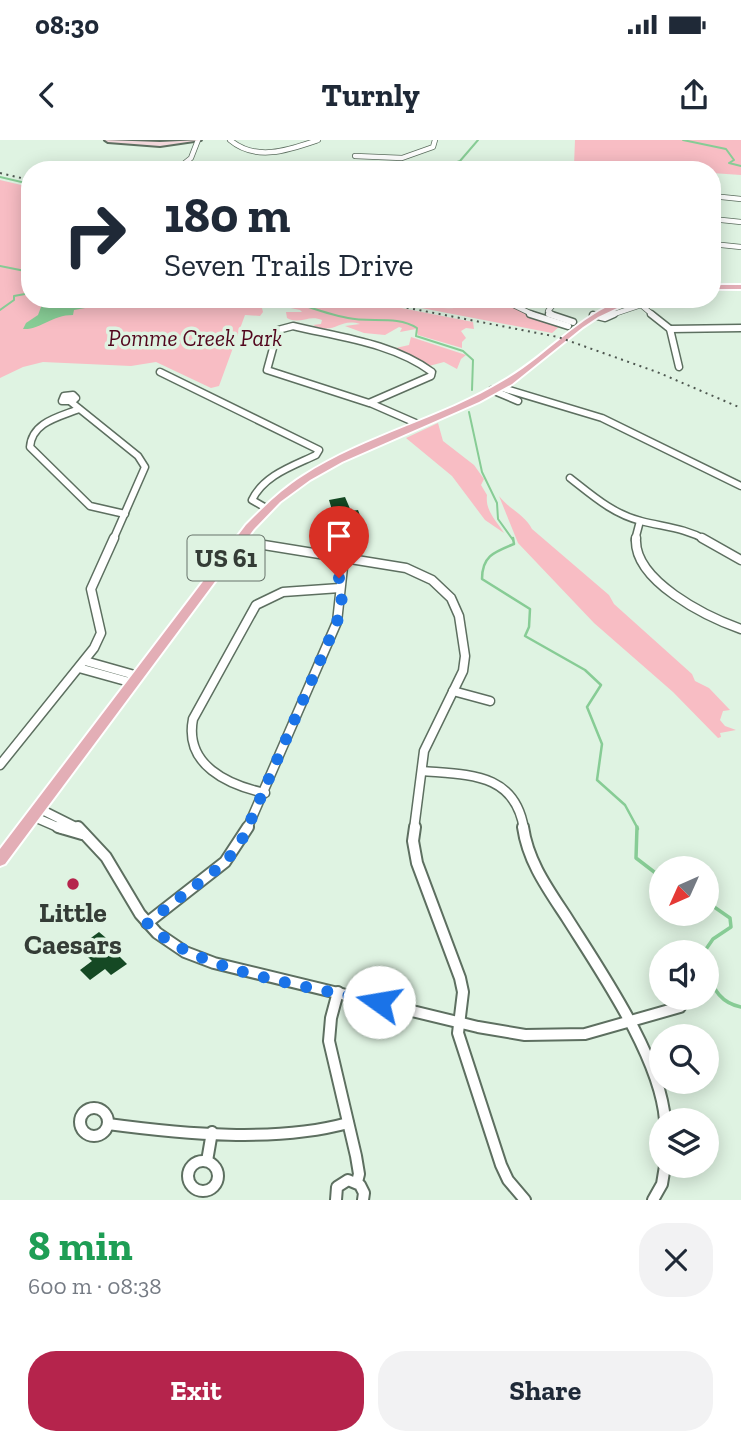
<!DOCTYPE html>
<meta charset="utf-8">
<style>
:root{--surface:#fff;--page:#f2f2f3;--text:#1f2937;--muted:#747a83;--accent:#b5244c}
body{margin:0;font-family:"Zilla Slab",serif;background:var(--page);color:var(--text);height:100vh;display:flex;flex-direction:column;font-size:26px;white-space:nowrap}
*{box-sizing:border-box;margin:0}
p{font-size:23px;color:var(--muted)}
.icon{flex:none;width:38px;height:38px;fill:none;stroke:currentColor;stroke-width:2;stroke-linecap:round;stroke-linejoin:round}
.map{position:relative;height:1060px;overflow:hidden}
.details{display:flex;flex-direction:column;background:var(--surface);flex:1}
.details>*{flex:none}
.top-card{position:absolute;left:21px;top:21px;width:700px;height:147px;border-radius:28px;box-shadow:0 4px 18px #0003;background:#fff;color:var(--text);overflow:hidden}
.needle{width:46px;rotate:225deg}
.controls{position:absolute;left:649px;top:716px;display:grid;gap:14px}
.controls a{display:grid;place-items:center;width:70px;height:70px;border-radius:50%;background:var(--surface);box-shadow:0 4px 18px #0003;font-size:35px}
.pin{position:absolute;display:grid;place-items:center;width:60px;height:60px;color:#fff;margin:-72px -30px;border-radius:50% 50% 50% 0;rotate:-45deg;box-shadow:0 0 7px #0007}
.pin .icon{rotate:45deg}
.me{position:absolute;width:77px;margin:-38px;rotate:283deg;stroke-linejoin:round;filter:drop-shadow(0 0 5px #0008)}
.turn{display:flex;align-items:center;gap:24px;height:147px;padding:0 28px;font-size:32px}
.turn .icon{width:91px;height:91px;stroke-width:2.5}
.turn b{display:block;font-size:49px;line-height:60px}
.round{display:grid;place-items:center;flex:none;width:74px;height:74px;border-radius:28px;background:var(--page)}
.summary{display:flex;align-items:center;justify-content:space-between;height:119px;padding:0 28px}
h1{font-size:42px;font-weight:800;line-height:52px;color:#1e9e55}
.primary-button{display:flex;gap:14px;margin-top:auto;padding:14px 28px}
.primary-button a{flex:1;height:80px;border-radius:28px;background:var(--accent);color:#fff;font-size:28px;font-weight:800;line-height:80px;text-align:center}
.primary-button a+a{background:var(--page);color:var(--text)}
.status{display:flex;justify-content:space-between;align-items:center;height:49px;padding:0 35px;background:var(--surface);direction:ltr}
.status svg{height:19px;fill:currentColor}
header{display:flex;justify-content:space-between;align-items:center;height:91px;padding:0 28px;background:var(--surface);font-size:32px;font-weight:800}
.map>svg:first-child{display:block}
.green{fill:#f8bdc4}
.water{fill:#87cc95}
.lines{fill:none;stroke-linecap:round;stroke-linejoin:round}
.stream-far2{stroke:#87cc95;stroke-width:2}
.stream-far1{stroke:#87cc95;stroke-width:2.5}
.stream{stroke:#87cc95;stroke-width:3.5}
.building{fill:#154924}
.street-far3-casing{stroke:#5d6f60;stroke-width:6}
.street-far2-casing{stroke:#5d6f60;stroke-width:9}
.street-far1-casing{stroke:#5d6f60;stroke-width:11}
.street-casing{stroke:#5d6f60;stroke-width:14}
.secondary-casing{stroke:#5d6f60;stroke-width:4}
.primary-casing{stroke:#fff;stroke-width:4}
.street-far3{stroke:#fff;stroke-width:4.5}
.street-far2{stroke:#fff;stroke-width:6}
.street-far1{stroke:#fff;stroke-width:8}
.street{stroke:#fff;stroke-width:10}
.secondary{fill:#f1d6da;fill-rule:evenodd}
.primary{fill:#e3aeb6;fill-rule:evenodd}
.rail{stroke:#4e5750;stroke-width:2;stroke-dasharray:2 4.5;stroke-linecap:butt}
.route{stroke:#1a73e8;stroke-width:12;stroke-dasharray:0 21.6}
.poi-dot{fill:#b5244c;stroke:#dff3e2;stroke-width:2.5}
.labels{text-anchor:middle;stroke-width:7;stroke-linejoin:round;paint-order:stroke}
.far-park-label{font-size:23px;font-style:italic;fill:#52061d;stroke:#dff3e2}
.shield{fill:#dff3e2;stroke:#67736a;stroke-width:2}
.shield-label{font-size:26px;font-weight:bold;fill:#343c36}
.poi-label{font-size:28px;font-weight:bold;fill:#343c36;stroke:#dff3e2}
</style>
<div class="status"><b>08:30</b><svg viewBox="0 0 49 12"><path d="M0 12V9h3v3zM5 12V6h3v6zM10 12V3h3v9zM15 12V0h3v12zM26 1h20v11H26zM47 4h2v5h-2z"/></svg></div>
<header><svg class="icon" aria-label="back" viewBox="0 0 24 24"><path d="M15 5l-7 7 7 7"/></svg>Turnly<svg class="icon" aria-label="share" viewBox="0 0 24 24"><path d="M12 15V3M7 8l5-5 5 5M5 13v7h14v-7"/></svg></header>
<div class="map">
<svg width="741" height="1060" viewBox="0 0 741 1060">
<rect width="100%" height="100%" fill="#dff3e2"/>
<g class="green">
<path d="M 575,0 L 741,0 L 741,35 L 712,33 L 712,30 L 574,25 Z"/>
<path d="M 0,40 L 30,47 L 30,159 L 355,159 L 473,182 L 474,189 L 466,188 L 461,191 L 466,198 L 462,202 L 462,208 L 418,195 L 416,189 L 400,192 L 402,188 L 399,187 L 385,195 L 364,193 L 345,186 L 360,184 C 339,177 335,196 313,185 L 321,184 L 322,180 C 309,174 300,185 287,178 L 286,172 L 302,172 L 300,170 L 267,163 L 262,168 L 263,172 L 260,176 L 245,175 L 219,246 L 211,248 L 156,222 L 131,226 L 43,222 L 23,227 L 0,238 Z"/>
<path d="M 374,159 C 383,159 393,158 402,159 C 420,162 444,173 462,166 L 464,159 L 494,159 L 560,186 L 552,193 Z"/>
<path d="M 411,197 L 466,215 L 461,219 L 457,229 L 444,222 L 429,226 L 396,208 L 409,205 Z"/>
<path d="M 438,283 L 443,301 L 474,325 L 484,339 L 481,345 L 487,355 C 485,371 496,380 504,393 L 485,380 L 452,336 L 406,298 Z"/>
<path d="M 499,356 C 509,369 524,374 532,389 L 609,455 L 614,464 L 692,534 L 695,541 L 709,548 L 730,570 L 723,571 L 720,580 L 725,586 L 736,590 L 720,593 L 721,597 L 718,598 L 673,552 L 594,483 L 518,403 Z"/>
</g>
<path class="water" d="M 44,159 L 104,159 L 91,167 L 74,170 L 73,175 C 51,175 41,190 23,189 L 26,183 L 38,175 Z"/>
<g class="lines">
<g class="stream-far2">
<path d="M 683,0 L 726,9 L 734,20 L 729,23 L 741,26"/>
<path d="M 434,30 L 460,21 L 478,0"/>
<path d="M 0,37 L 30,44"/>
<path d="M 0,126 L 30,132"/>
<path d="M 285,159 C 306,166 326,174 348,178 C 370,183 397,175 417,188 L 416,196 L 463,211 L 473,220 L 472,250"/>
<path d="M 0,170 L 14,160 L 14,156 L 25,154 L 30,148"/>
<path d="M 469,272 L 482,332 L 497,363 L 498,379 L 513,400"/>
</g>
<path class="stream-far1" d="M 513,398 L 514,404 C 494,412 482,416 482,439 L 530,469 L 529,487 L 525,496 L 585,530 L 601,545 L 587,567 L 602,604 L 597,640 L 625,665 L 638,689"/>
<g class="stream">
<path d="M 637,687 L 636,718 L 662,738"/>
<path d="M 704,812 L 713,799 L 731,787 L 730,778 L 707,762"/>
<path d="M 707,832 C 714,850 721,863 741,867"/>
</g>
</g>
<g class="building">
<path d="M 345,357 L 351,371 L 358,370 L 361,378 L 357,378 L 363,393 L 341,397 L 330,376 L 332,376 L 330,370 L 332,370 L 329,360 Z"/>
<path d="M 99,792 L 112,803 L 108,805 L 127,824 L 111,835 L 105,829 L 90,840 L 80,830 L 92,821 L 80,809 L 86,805 L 84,803 Z"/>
</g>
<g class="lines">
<g class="street-far3-casing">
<g id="street-far3">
<path d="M 230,0 C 256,22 289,10 318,0"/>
<path d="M 355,16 L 402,18 L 433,7 L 435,0"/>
<path d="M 176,30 L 191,18 L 198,0"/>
<path d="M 712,56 L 741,59"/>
<path d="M 712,79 L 741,82"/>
<path d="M 712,104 L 741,107"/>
<path d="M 501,159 L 534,175"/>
<path d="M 553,175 L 548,171 L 558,159"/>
<path d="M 611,175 L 641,165 L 653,175"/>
</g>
</g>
<g class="street-far2-casing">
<g id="street-far2">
<path d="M 530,174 L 568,186"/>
<path d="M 549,174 L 573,182"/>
<path d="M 651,174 L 670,189 L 679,227"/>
<path d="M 593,175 L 605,178 L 614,174"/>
<path d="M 293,186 C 339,197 393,203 432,232 L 431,236 L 369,263 L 267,230 L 278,190 Z"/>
<path d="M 670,189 L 741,188"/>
<path d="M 160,232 L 319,310 L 316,315 C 293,326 264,335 252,360 L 266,368"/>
<path d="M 499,247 L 602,278 L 741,346"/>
<path d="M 492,250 L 518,261"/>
<path d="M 73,255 L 76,258 L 73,261 L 62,261 L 64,256 Z"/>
<path d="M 71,262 L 138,316 L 145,327 L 113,400"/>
<path d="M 370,263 L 418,284"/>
<path d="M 79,269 C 59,277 32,282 30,307 L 90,366 L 125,374"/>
<path d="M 570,338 C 593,356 613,374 641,381 C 664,387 685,388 706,400"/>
<path d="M 635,400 L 640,381"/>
</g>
</g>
<g class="street-far1-casing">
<g id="street-far1">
<path d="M 636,398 C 633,441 707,477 741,489"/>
<path d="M 702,398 L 741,420"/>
<path d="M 239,401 L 406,428 L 432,440 L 451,458 L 459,476 L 465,516 L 463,531 L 424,611 L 414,689"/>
<path d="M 85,521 L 138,536"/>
<path d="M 79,528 L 133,543"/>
<path d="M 453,551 L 490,561"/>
<path d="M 0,625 L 94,508 L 101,493 L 91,449 L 114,398"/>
<path d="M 422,631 C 468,635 515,632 524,689"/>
<path d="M 265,653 C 228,645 184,625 193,579 L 256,465 L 283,452 L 340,448"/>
<path d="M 38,668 L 80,689"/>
<path d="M 32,676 L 62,689"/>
<path d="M 247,689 L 337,482 L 344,418"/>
</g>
</g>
<g class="street-casing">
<g id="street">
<path d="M 58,687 L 82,694"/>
<path d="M 78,687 L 106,717 L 140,774 L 157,793 L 185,812 L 214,823 L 478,887 L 525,895 L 585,894 L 680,867"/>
<path d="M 415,687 L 413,701 L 417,723 L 460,838 L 463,852 L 458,893 L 501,1025 L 508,1040 L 525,1060"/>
<path d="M 523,687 C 528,722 548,749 567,778 C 601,832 660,917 665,980"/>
<path d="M 147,783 L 225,722 L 248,687"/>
<path d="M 338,852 L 331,878 L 329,901 L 356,1016 L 359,1034 L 357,1042"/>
<circle cx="94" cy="982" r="14"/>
<path d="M 108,984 C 183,994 275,1003 348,983"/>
<path d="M 207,1021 L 212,992"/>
<circle cx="203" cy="1036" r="15"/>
<path d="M 336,1060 L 337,1047 L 348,1040 L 360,1045 L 364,1053 L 363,1060"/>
<path d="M 653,1060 L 662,1044 L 665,1026"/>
</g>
</g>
<g class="secondary-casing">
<path id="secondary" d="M 105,0 L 160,2 L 201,0 L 160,6 L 108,2 Z"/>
</g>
<g class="primary-casing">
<g id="primary">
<rect x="712" y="145" width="29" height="4"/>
<path d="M 624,159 L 636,159 L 598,177 L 583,187 L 512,244 L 479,262 L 342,322 L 310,340 L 280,362 L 254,389 L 5,724 L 0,726 L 0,709 L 246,385 C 264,367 281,350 303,336 C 366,295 441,279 505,240 C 548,215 576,178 624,159 Z"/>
</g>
</g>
<use href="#street-far3" class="street-far3"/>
<use href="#street-far2" class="street-far2"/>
<use href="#street-far1" class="street-far1"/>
<use href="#street" class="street"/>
<use href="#secondary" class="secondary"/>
<use href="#primary" class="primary"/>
<g class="rail">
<path d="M 0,33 L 30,40"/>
<path d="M 362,159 L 558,197 L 657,232 L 741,268"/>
</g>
</g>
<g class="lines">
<path class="route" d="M 339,438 L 342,463 L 337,482 L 244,696 L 226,722 L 147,783 C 194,833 312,846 379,862"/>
</g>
<circle class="poi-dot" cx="73" cy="744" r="7"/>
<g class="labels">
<g class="far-park-label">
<text x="195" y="206">Pomme Creek Park</text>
</g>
<rect class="shield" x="187.5" y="395.5" width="77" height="45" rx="5"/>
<g class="shield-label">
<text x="226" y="427">US 61</text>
</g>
<g class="poi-label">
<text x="73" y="782">Little<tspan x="73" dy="32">Caesars</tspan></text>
</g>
</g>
</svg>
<div class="controls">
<a><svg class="needle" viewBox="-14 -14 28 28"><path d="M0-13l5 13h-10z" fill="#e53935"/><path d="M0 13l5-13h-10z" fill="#747a83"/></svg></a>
<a><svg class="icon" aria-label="sound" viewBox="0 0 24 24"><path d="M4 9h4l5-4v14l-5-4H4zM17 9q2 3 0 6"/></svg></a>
<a><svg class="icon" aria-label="search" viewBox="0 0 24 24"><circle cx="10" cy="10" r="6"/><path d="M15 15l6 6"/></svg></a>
<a><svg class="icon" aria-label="layers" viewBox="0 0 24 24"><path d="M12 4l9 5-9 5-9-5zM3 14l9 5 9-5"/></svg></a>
</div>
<div class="pin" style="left:339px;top:438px;background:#d93025"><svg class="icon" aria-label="arrive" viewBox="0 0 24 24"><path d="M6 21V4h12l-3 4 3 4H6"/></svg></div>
<svg class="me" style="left:379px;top:862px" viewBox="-20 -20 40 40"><circle r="19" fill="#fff"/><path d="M0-13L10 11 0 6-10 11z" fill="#1a73e8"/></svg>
<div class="top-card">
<div class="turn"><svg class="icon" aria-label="right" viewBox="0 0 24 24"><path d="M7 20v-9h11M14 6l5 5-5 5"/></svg><div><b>180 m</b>Seven Trails Drive</div></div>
</div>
</div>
<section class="details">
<div class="summary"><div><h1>8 min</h1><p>600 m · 08:38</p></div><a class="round"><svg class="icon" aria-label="close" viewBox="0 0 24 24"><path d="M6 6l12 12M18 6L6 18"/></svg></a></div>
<div class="primary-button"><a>Exit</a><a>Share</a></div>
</section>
